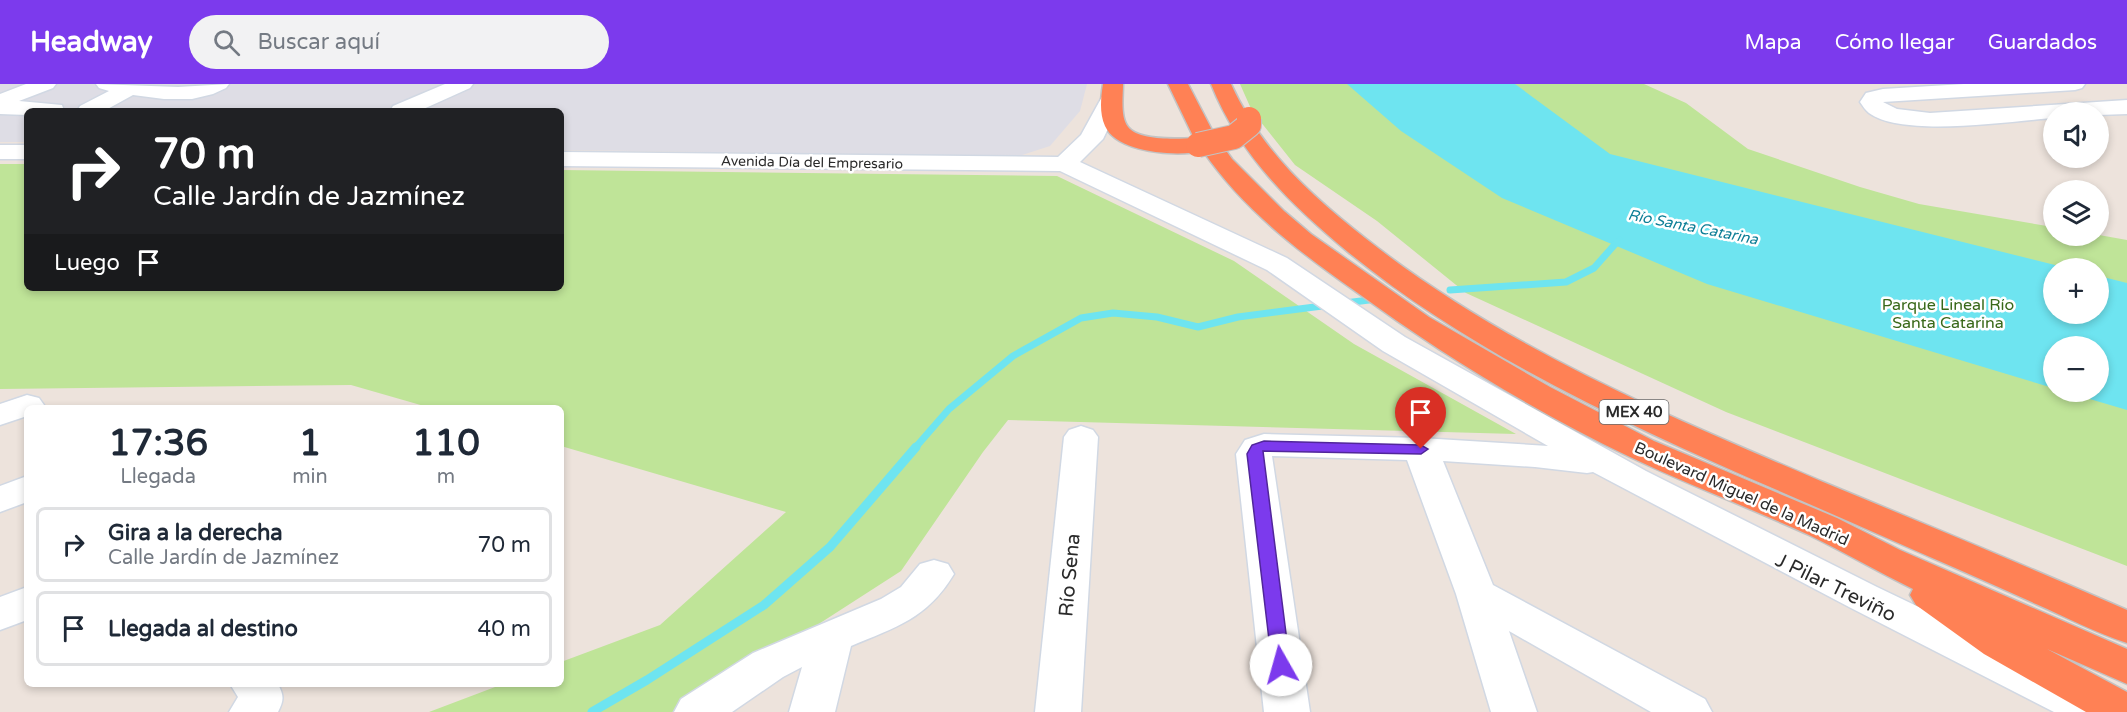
<!DOCTYPE html>
<html lang="es">
<meta charset="utf-8">
<style>
:root{--surface:#fff;--page:#f2f2f3;--text:#1f2937;--muted:#747a83;--line:#e0e1e3;--accent:#7c3aed}
body{margin:0;font-family:"Varela Round",sans-serif;background:var(--page);color:var(--text);height:100vh;display:flex;flex-direction:column;font-size:22px;white-space:nowrap}
*{box-sizing:border-box;margin:0}
p{font-size:20px;color:var(--muted)}
.icon{flex:none;width:33px;height:33px;fill:none;stroke:currentColor;stroke-width:2;stroke-linecap:round;stroke-linejoin:round}
.map{position:relative;flex:1;overflow:hidden}
.details{position:absolute;left:24px;top:321px;width:540px;height:282px;display:flex;flex-direction:column;background:var(--surface);border-radius:9px;box-shadow:0 3px 9px #0003}
.details>*{flex:none}
.top-card{position:absolute;left:24px;top:24px;width:540px;height:183px;border-radius:9px;box-shadow:0 3px 9px #0003;background:#202124;color:#fff;overflow:hidden}
.tools{position:absolute;left:2043px;top:18px;display:grid;gap:12px}
.tools a{display:grid;place-items:center;width:66px;height:66px;border-radius:50%;background:var(--surface);box-shadow:0 3px 9px #0003;font-size:30px}
.pin{position:absolute;display:grid;place-items:center;width:51px;height:51px;color:#fff;margin:-62px -26px;border-radius:50% 50% 50% 0;rotate:-45deg;box-shadow:0 0 6px #0007}
.pin .icon{rotate:45deg}
.me{position:absolute;width:66px;margin:-33px;rotate:353deg;stroke-linejoin:round;filter:drop-shadow(0 0 4px #0008)}
.turn{display:flex;align-items:center;gap:21px;height:126px;padding:0 30px;font-size:27px}
.turn .icon{width:78px;height:78px;stroke-width:2.5}
.turn b{display:block;font-size:42px;line-height:51px}
.then{display:flex;align-items:center;height:57px;padding:0 30px;background:#0003;gap:12px;font-size:22px}
.eta{display:flex;justify-content:space-evenly;align-items:center;height:102px;text-align:center}
.eta b{font-size:36px;font-weight:700;line-height:42px}
ul{padding:0;list-style:none}
li{display:flex;align-items:center;gap:18px;height:75px;margin:0 12px 9px;padding:0 18px;border:3px solid var(--line);border-radius:9px}
li div{flex:1}
li b{display:block;font-size:22px}
li em{font-style:normal}
header{display:flex;align-items:center;gap:36px;box-sizing:border-box;height:84px;padding:0 30px;background:var(--accent);color:#fff}
header strong{font-size:28px}
nav{display:flex;gap:33px;margin-inline-start:auto;font-size:21px}
.search{width:420px;height:54px;background:var(--page);display:flex;align-items:center;gap:15px;box-sizing:border-box;padding:0 21px;border-radius:33px;color:var(--muted);font-size:22px}
.map>svg:first-child{display:block}
.industrial{fill:#dedde5}
.green{fill:#bfe498;fill-rule:evenodd}
.water{fill:#6ee4f0}
.lines{fill:none;stroke-linecap:round;stroke-linejoin:round}
.stream-far2{stroke:#6ee4f0;stroke-width:5}
.stream-far1{stroke:#6ee4f0;stroke-width:7}
.stream{stroke:#6ee4f0;stroke-width:9}
.minor-casing{stroke:#d1d8e3;stroke-width:3}
.highway-casing{stroke:#c3c3c3;stroke-width:3}
.minor{fill:#fff;fill-rule:evenodd}
.highway{fill:#ff8155;fill-rule:evenodd}
.highway-bridge-casing{stroke:#c3c3c3;stroke-width:26;stroke-linecap:butt}
.highway-bridge{stroke:#ff8155;stroke-width:24}
.route{fill:#7c3aed;stroke:#51269a;stroke-width:1.5}
.labels{text-anchor:middle;stroke-width:5;stroke-linejoin:round;paint-order:stroke}
.far-street-label{font-size:14px;fill:#2a2a2a;stroke:#fff}
.far-water-label{font-size:15px;font-style:italic;fill:#0c7e96;stroke:#fff}
.shield{fill:#fff;stroke:#6a6a6a;stroke-width:1.5}
.shield-label{font-size:15px;font-weight:bold;fill:#2a2a2a}
.park-label{font-size:16px;fill:#386819;stroke:#fff}
.street-label{font-size:16px;fill:#2a2a2a;stroke:#fff}
.near-street-label{font-size:20px;fill:#2a2a2a;stroke:#fff}
</style>
<header>
<strong>Headway</strong>
<div class="search"><svg class="icon" aria-label="search" viewBox="0 0 24 24"><circle cx="10" cy="10" r="6"/><path d="M15 15l6 6"/></svg>Buscar aquí</div>
<nav><a>Mapa</a><a>Cómo llegar</a><a>Guardados</a></nav>
</header>
<div class="map">
<svg width="2127" height="628" viewBox="0 0 2127 628">
<rect width="100%" height="100%" fill="#ede3dc"/>
<path class="industrial" d="M 0,0 L 1087,0 L 1080,27 L 1050,62 L 1019,72 L 561,66 L 561,27 L 27,27 L 27,58 L 0,58 Z"/>
<g class="green">
<path d="M 1240,0 L 1644,0 L 1686,19 L 1748,65 L 1860,103 L 1919,120 L 2053,143 L 2054,152 L 2099,151 L 2127,156 L 2127,482 L 1726,328 L 1466,209 L 1377,137 L 1295,81 L 1252,27 ZM 2054,184 L 2098,184 L 2098,230 L 2054,230 ZM 2054,262 L 2098,262 L 2098,308 L 2054,308 Z"/>
<path d="M 0,80 L 27,80 L 27,204 L 561,204 L 561,86 L 1057,92 L 1234,177 L 1354,260 L 1516,350 L 1008,336 L 983,368 L 901,487 L 682,628 L 429,628 L 503,600 L 561,600 L 561,578 L 660,541 L 786,428 L 561,362 L 561,324 L 431,324 L 351,301 L 0,305 Z"/>
</g>
<path class="water" d="M 1347,0 L 1515,0 L 1610,70 L 2067,184 L 2054,184 L 2054,230 L 2098,230 L 2099,192 L 2127,199 L 2127,326 L 2066,308 L 2098,308 L 2098,262 L 2054,262 L 2053,304 L 1707,200 L 1502,114 L 1401,47 Z"/>
<g class="lines">
<path class="stream-far2" d="M 1616,159 L 1620,155"/>
<g class="stream-far1">
<path d="M 1450,206 L 1566,198 L 1594,184 L 1617,158"/>
<path d="M 1345,219 L 1377,215"/>
<path d="M 915,364 L 949,325 L 1013,272 L 1081,234 L 1113,229 L 1157,233 L 1198,243 L 1238,233 L 1330,221"/>
</g>
<path class="stream" d="M 592,628 L 647,596 L 764,521 L 830,463 L 916,363"/>
<g class="minor-casing">
<g id="minor">
<path d="M 26,0 L 56,0 L 53,4 L 19,17 L 62,21 L 64,27 L 27,27 L 27,31 L 0,30 L 0,10 Z"/>
<path d="M 96,0 L 178,3 L 229,0 L 226,4 L 213,10 L 192,15 L 164,15 L 133,11 L 104,27 L 77,27 L 80,22 L 109,7 L 99,4 Z"/>
<path d="M 445,0 L 473,0 L 470,4 L 419,27 L 390,27 L 393,22 Z"/>
<path d="M 1964,0 L 2085,0 L 2082,4 L 2075,6 L 1883,18 L 1897,25 L 1930,29 L 2127,16 L 2127,30 L 2098,31 L 2098,28 L 2054,28 L 2054,34 C 2010,37 1903,54 1869,29 C 1865,26 1863,22 1860,18 L 1866,9 L 1883,5 Z"/>
<path d="M 1111,10 L 1119,11 L 1122,16 L 1103,55 L 1080,78 L 1287,174 L 1405,253 L 1646,387 L 1877,503 L 2111,615 L 2118,628 L 2054,628 L 1849,523 L 1593,388 L 1587,389 L 1535,383 L 1443,377 L 1493,501 L 1705,615 L 1712,628 L 1651,628 L 1509,547 L 1537,628 L 1491,628 L 1456,510 L 1407,376 L 1272,372 L 1310,628 L 1264,628 L 1236,370 L 1245,356 L 1264,350 L 1421,354 L 1548,362 L 1383,267 L 1267,186 L 1060,87 L 561,82 L 561,68 L 1058,73 L 1081,51 L 1103,11 Z"/>
<rect x="0" y="61" width="27" height="14"/>
<path d="M 27,311 L 39,314 L 44,321 L 42,324 L 27,324 L 27,332 L 0,341 L 0,320 Z"/>
<path d="M 1081,342 L 1093,346 L 1098,353 L 1081,628 L 1035,628 L 1064,353 L 1069,346 Z"/>
<path d="M 27,392 L 27,418 L 0,428 L 0,402 Z"/>
<path d="M 934,476 L 948,480 L 954,490 C 927,535 896,543 851,562 L 835,628 L 789,628 L 802,583 L 783,593 L 732,628 L 674,628 L 681,615 L 753,569 L 881,515 L 901,503 L 920,480 Z"/>
<path d="M 27,503 L 27,536 L 0,546 L 0,513 Z"/>
<path d="M 230,600 L 278,600 C 284,612 284,616 278,628 L 229,628 L 238,613 Z"/>
</g>
</g>
<g class="highway-casing">
<g id="highway">
<path d="M 1103,0 L 1123,0 C 1123,12 1120,33 1128,43 C 1139,57 1177,55 1194,54 L 1168,0 L 1188,0 L 1214,50 L 1232,75 L 1284,127 L 1311,150 L 1429,233 L 1550,303 L 1654,357 L 1837,434 L 1900,466 L 2127,565 L 2127,600 L 2047,565 L 2127,608 L 2127,628 L 2086,628 L 1984,570 L 1916,521 L 1910,511 L 1913,505 C 1878,488 1844,468 1809,451 C 1750,424 1689,401 1630,373 C 1534,327 1441,270 1355,207 C 1298,167 1243,125 1203,67 C 1177,73 1117,69 1105,42 C 1099,29 1101,13 1103,0 Z"/>
<path d="M 1211,0 L 1231,0 C 1261,66 1310,111 1365,154 C 1503,263 1663,330 1823,398 C 1925,440 2026,482 2127,526 L 2127,559 C 2096,549 2066,533 2036,520 C 1984,496 1932,474 1880,451 C 1697,370 1505,296 1348,168 C 1290,120 1239,70 1211,0 Z"/>
</g>
</g>
<use href="#minor" class="minor"/>
<use href="#highway" class="highway"/>
<g class="highway-bridge-casing">
<path id="highway-bridge" d="M 1198,61 L 1234,53 L 1249,41 L 1249,35"/>
</g>
<use href="#highway-bridge" class="highway-bridge"/>
</g>
<path class="route" d="M 1264,357 L 1421,361 L 1428,365 L 1421,370 L 1263,367 L 1290,581 L 1287,586 L 1281,588 L 1275,586 L 1272,581 L 1247,370 L 1252,361 Z"/>
<g class="labels">
<g class="far-street-label">
<text transform="translate(812 78) rotate(1)" y="5">Avenida Día del Empresario</text>
</g>
<g class="far-water-label">
<text transform="translate(1693 143) rotate(11)" y="5">Río Santa Catarina</text>
</g>
<rect class="shield" x="1599.5" y="316" width="69" height="24" rx="4.5"/>
<g class="shield-label">
<text x="1634" y="333">MEX 40</text>
</g>
<g class="park-label">
<text x="1948" y="226">Parque Lineal Río<tspan x="1948" dy="18">Santa Catarina</tspan></text>
</g>
<g class="street-label">
<text transform="translate(1742 409) rotate(24)" y="6">Boulevard Miguel de la Madrid</text>
</g>
<g class="near-street-label">
<text transform="translate(1069 491) rotate(-85)" y="7">Río Sena</text>
<text transform="translate(1836 503) rotate(26)" y="7">J Pilar Treviño</text>
</g>
</g>
</svg>
<div class="tools">
<a><svg class="icon" aria-label="sound" viewBox="0 0 24 24"><path d="M4 9h4l5-4v14l-5-4H4zM17 9q2 3 0 6"/></svg></a>
<a><svg class="icon" aria-label="layers" viewBox="0 0 24 24"><path d="M12 4l9 5-9 5-9-5zM3 14l9 5 9-5"/></svg></a>
<a>+</a>
<a>−</a>
</div>
<div class="pin" style="left:1421px;top:365px;background:#d93025"><svg class="icon" aria-label="arrive" viewBox="0 0 24 24"><path d="M6 21V4h12l-3 4 3 4H6"/></svg></div>
<svg class="me" style="left:1281px;top:581px" viewBox="-20 -20 40 40"><circle r="19" fill="#fff"/><path d="M0-13L10 11 0 6-10 11z" fill="#7c3aed"/></svg>
<div class="top-card">
<div class="turn"><svg class="icon" aria-label="right" viewBox="0 0 24 24"><path d="M7 20v-9h11M14 6l5 5-5 5"/></svg><div><b>70 m</b>Calle Jardín de Jazmínez</div></div>
<div class="then">Luego<svg class="icon" aria-label="arrive" viewBox="0 0 24 24"><path d="M6 21V4h12l-3 4 3 4H6"/></svg></div>
</div>
<section class="details">
<div class="eta">
<div><b>17:36</b><p>Llegada</p></div>
<div><b>1</b><p>min</p></div>
<div><b>110</b><p>m</p></div>
</div>
<ul>
<li><svg class="icon" aria-label="right" viewBox="0 0 24 24"><path d="M7 20v-9h11M14 6l5 5-5 5"/></svg><div><b>Gira a la derecha</b><p>Calle Jardín de Jazmínez</p></div><em>70 m</em></li>
<li><svg class="icon" aria-label="arrive" viewBox="0 0 24 24"><path d="M6 21V4h12l-3 4 3 4H6"/></svg><div><b>Llegada al destino</b></div><em>40 m</em></li>
</ul>
</section>
</div>
